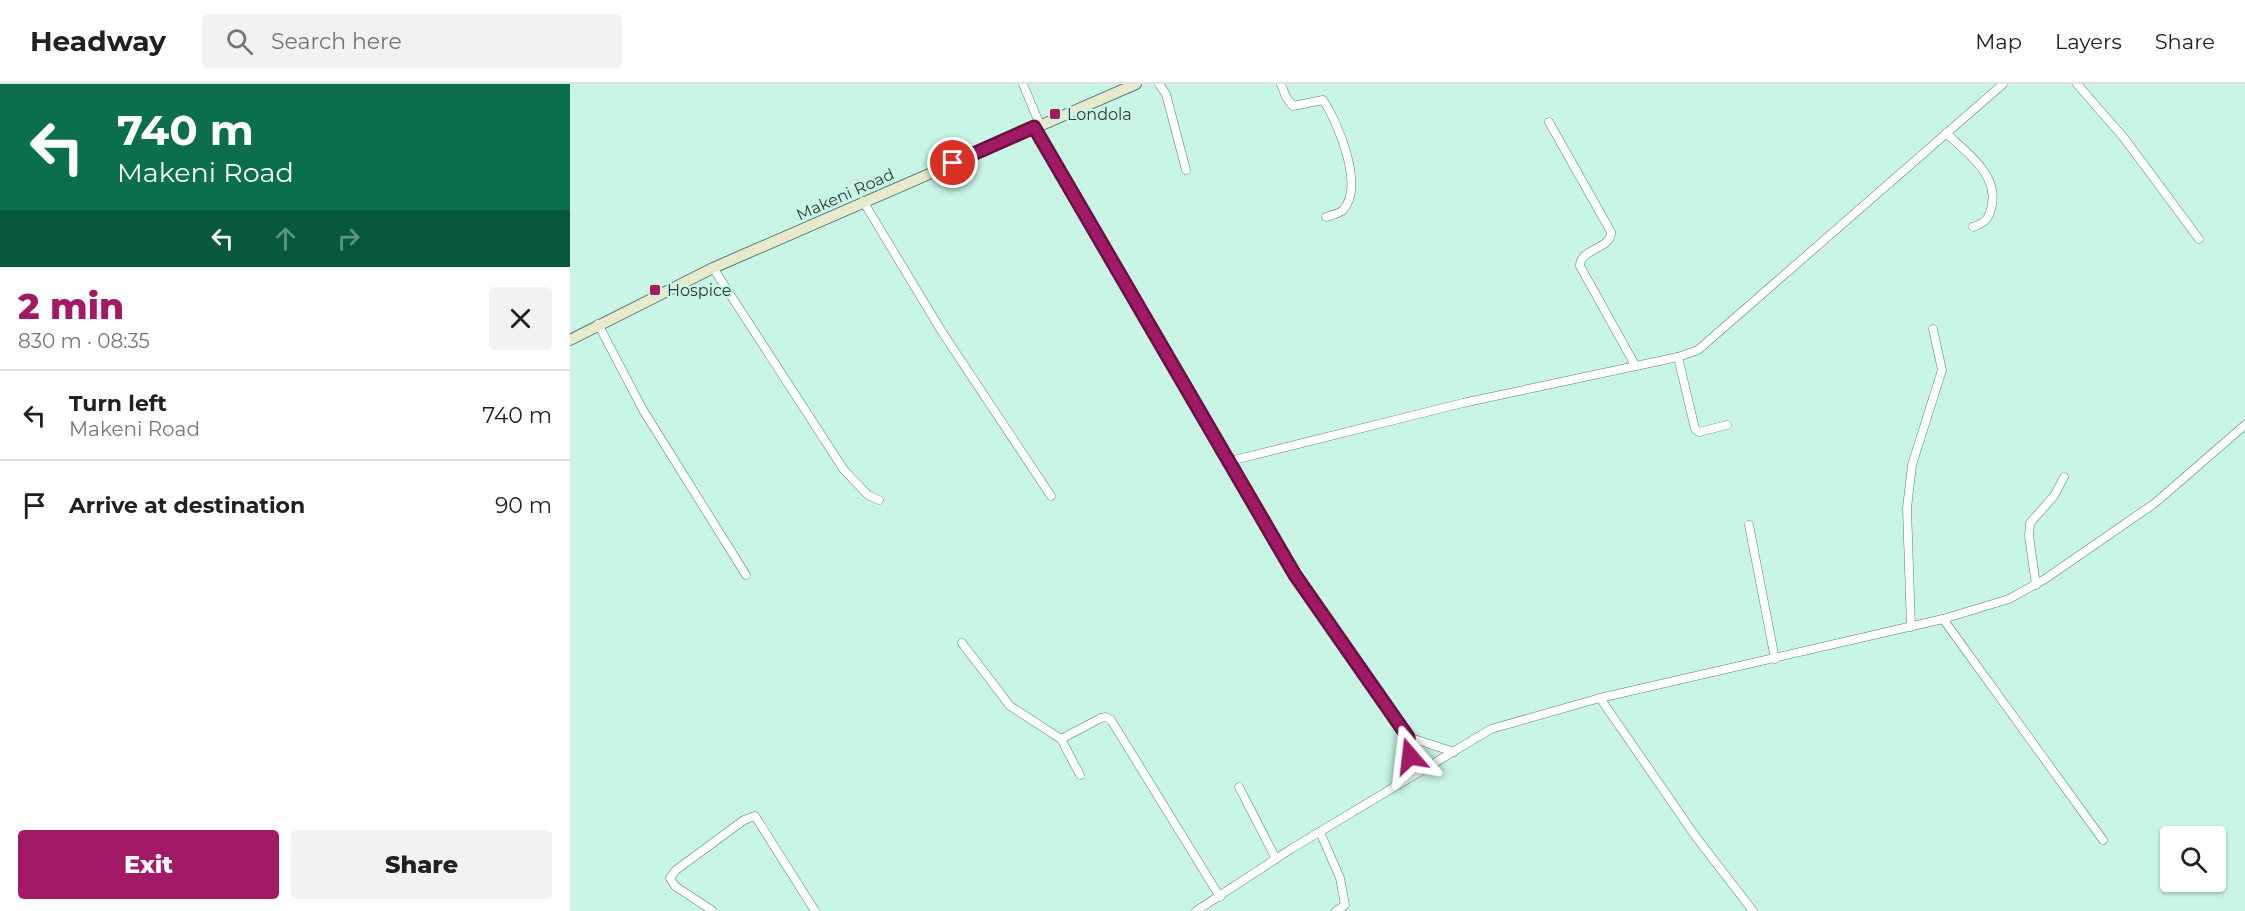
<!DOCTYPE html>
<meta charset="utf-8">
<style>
:root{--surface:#fff;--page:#f2f2f2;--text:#202124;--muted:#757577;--line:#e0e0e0;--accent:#a21a66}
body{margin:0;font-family:Montserrat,sans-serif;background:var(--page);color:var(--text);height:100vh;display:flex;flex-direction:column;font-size:22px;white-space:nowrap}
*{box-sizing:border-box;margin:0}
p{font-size:20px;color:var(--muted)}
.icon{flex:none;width:33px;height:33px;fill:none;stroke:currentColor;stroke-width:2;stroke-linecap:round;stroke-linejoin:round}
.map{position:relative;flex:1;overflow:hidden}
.details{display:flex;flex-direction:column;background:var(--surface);width:570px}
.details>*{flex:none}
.guide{background:#0b6e4f;color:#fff;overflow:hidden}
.fabs{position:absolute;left:1590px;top:742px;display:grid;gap:12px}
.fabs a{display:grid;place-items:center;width:66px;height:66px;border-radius:6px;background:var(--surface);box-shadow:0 2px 4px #0004;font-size:30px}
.pin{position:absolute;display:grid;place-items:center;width:51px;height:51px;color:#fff;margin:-26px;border:3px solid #fff;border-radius:50%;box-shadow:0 2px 6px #0007}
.me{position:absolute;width:66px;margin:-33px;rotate:343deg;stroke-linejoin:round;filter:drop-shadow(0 0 4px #0008)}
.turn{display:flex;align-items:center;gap:21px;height:126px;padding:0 18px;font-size:27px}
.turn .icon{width:78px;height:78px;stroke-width:2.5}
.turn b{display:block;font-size:42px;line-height:51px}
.lanes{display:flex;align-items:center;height:57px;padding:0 18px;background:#0003;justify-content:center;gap:30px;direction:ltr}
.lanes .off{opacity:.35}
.round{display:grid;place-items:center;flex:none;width:63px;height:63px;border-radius:6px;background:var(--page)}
.head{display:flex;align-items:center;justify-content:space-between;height:102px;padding:0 18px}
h1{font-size:36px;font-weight:800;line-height:45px;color:var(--accent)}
.button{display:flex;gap:12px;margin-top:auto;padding:12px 18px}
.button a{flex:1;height:69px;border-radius:6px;background:var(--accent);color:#fff;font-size:24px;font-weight:800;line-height:69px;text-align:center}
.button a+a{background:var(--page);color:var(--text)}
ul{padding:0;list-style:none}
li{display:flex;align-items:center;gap:18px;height:90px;padding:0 18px;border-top:2px solid var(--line)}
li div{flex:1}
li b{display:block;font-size:22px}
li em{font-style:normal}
header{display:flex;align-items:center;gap:36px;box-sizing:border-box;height:84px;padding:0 30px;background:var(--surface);border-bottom:2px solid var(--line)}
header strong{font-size:28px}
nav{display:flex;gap:33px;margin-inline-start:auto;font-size:21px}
.search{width:420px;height:54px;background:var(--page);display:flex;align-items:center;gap:15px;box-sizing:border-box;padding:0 21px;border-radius:6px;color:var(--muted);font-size:22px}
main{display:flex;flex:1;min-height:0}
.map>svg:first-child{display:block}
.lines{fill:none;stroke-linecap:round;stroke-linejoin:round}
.street-casing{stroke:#557f72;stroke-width:9}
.secondary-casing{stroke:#557f72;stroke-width:12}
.street{stroke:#fff;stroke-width:8}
.secondary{stroke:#e8eacc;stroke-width:10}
.route-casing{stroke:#691142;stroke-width:15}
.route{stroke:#a21a66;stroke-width:10}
.poi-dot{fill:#a21a66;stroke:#c8f5e6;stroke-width:2}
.labels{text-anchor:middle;stroke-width:4.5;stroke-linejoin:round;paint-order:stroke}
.poi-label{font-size:16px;fill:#2c3e38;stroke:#c8f5e6;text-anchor:start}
.street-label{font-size:16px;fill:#2c3e38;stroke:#c8f5e6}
</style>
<header>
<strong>Headway</strong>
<div class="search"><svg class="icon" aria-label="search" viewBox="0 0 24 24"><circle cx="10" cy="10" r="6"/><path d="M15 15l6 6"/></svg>Search here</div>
<nav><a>Map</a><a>Layers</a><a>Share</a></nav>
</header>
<main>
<section class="details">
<div class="guide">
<div class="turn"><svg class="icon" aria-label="left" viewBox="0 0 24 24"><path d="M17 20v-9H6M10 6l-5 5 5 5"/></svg><div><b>740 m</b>Makeni Road</div></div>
<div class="lanes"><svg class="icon" aria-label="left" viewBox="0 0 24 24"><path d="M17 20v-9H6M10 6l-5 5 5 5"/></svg><svg class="icon off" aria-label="ahead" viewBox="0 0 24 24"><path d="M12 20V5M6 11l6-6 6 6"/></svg><svg class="icon off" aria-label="right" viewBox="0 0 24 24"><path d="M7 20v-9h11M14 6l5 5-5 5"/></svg></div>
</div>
<div class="head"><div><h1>2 min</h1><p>830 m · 08:35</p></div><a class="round"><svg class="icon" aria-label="close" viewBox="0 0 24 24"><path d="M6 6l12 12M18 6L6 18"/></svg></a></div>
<ul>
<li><svg class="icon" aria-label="left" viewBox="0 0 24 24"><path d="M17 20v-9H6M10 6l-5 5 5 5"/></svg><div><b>Turn left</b><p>Makeni Road</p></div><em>740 m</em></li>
<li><svg class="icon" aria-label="arrive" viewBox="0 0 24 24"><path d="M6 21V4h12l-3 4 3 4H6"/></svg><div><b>Arrive at destination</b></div><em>90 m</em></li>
</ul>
<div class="button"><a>Exit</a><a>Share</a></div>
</section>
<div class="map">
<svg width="1675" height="827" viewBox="0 0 1675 827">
<rect width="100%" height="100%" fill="#c8f5e6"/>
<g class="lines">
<g class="street-casing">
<g id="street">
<path d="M 453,0 L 470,41"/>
<path d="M 589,0 L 596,10 L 616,86"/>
<path d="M 711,0 L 716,13 L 723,22 L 753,16 C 768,38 795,103 773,126 C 769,130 762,131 756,133"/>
<path d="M 1507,0 L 1554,54 L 1629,155"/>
<path d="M 979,38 L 1041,148 C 1042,165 1010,164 1010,182 L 1065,281"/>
<path d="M 464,43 L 725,491 L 838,653 L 840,666 L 838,694"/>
<path d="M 1376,49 C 1396,68 1428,90 1422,121 C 1419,135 1416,138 1403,143"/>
<path d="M 293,117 L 372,248 L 481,412"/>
<path d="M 143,184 L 274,386 L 298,411 L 309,416"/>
<path d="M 28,240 L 73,326 L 176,491"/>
<path d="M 1108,273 L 1125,345 L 1129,348 L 1157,341"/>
<path d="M 660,377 L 893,319 L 1108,273 L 1128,266 L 1433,0"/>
<path d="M 1179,441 L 1205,575"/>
<path d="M 1466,501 L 1459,452 L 1460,439 L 1484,412 L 1494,393"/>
<path d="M 1373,535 L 1533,756"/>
<path d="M 1341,543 L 1337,424 L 1342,381 L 1372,286 L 1363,245"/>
<path d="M 392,559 L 440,622 L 491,655 L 510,691"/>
<path d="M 1030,614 L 1126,753 L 1183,827"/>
<path d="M 838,653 L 884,668"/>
<path d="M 491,655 L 531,634 L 536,633 L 541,636 L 650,813"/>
<path d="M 669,703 L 706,775"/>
<path d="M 750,748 L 770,794 L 775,821 L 766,827"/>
<path d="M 143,827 L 105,802 L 100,794 L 106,786 L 174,736 L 185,732 L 245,827"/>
<path d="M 626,827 L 721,765 L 921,645 L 1030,614 L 1373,535 L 1439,515 L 1475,495 L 1585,419 L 1675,341"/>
</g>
</g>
<g class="secondary-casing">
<path id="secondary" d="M 0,256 L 143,184 L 566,0"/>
</g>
<use href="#street" class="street"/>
<use href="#secondary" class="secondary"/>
</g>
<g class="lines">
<g class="route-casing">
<path id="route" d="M 383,79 L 464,43 L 725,491 L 838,653 L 840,672"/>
</g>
<use href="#route" class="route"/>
</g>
<g class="poi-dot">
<rect x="479" y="24" width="12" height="12" rx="3"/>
<rect x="79" y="200" width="12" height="12" rx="3"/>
</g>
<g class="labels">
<g class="poi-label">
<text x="497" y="36">Londola</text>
<text x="97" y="212">Hospice</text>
</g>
<g class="street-label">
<text transform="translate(275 110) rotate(-24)" y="6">Makeni Road</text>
</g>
</g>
</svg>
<div class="fabs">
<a><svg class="icon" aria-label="search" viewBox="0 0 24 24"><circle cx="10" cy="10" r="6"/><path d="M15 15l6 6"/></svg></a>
</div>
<div class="pin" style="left:383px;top:79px;background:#d93025"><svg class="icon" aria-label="arrive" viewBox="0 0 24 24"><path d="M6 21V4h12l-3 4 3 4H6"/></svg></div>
<svg class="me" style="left:840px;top:672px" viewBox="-20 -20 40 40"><path d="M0-17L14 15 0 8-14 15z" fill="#a21a66" stroke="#fff" stroke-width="4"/></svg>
</div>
</main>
